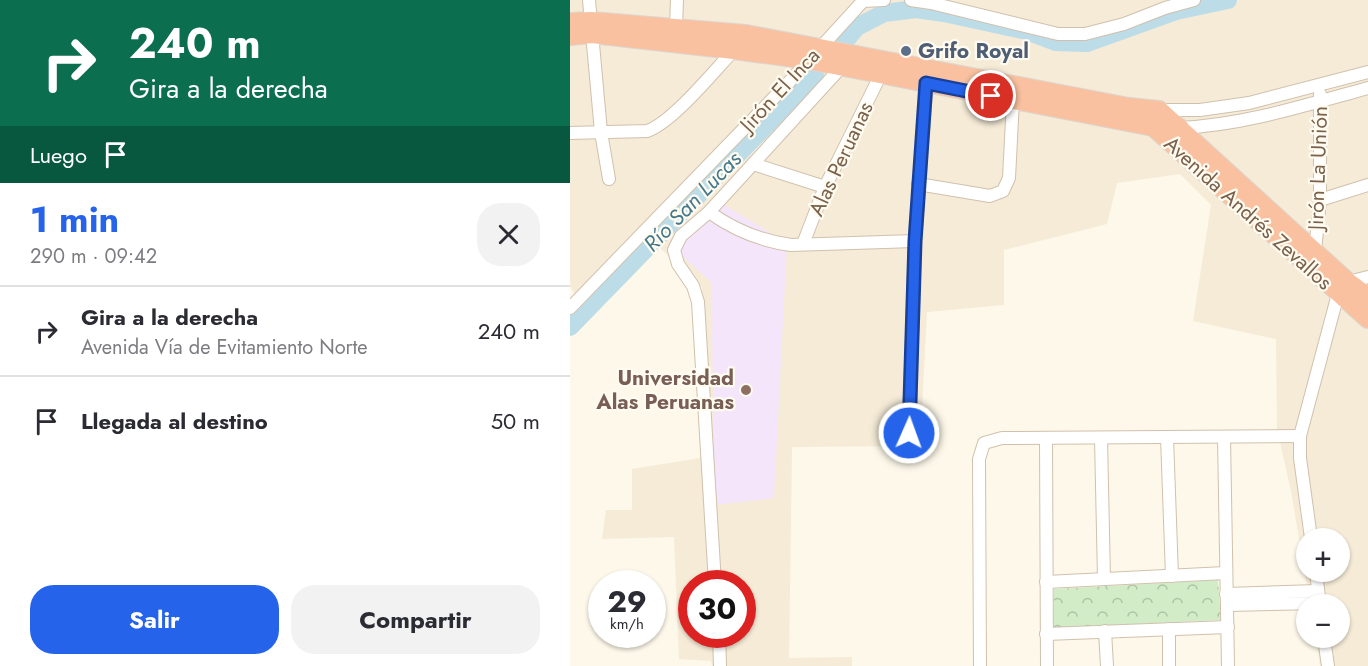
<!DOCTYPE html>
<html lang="es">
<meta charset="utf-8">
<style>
:root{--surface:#fff;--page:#f2f2f3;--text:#2b2b33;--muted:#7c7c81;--line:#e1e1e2;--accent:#2563eb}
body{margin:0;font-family:Jost,sans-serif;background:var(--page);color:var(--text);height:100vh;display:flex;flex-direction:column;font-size:22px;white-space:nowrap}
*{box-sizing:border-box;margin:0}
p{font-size:20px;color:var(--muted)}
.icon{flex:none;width:33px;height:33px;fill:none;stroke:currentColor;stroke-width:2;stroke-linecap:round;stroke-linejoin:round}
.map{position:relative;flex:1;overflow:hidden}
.details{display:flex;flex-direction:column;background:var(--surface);width:570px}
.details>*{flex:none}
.guide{background:#0b6e4f;color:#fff;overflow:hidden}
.tools{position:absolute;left:726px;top:528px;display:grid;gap:12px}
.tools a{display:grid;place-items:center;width:54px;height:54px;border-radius:50%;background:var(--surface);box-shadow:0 2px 4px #0004;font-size:30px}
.speed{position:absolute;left:18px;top:570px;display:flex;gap:12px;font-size:30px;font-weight:700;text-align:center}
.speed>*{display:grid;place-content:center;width:78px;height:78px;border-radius:50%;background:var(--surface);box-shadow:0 2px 4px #0004;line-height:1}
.speed small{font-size:15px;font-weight:400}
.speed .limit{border:9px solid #d22;background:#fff;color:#111}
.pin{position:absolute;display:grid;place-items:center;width:51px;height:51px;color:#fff;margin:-26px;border:3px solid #fff;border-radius:50%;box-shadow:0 2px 6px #0007}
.me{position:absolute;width:66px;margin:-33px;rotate:2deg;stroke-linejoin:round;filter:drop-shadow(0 0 4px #0008)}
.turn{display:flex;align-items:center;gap:21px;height:126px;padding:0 30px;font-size:27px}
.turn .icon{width:78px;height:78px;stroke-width:2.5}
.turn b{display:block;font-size:42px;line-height:51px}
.then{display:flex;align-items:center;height:57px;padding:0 30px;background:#0003;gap:12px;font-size:22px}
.round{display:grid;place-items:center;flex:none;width:63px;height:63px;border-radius:24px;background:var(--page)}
.head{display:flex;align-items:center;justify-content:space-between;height:102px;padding:0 30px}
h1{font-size:36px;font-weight:700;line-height:45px;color:var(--accent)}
.button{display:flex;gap:12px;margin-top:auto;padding:12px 30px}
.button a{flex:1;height:69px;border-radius:24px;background:var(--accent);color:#fff;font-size:24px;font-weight:700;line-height:69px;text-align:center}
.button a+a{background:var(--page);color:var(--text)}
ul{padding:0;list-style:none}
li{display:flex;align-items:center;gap:18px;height:90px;padding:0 30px;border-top:2px solid var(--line)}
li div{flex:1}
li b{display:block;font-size:22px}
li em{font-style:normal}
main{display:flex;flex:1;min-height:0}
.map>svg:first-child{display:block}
.residential{fill:#f5ebd7;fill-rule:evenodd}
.education{fill:#f5e5fa}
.park{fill:url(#park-crowns)}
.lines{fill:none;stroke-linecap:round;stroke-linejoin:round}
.river{stroke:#bcdce8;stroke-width:18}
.minor-casing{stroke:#d0c1ad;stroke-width:14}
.highway-casing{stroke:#dcd6d0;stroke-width:20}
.minor{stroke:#fff;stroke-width:12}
.highway{stroke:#f9c19f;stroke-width:18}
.route-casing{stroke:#184099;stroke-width:15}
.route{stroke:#2563eb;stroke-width:10}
.service-dot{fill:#5c6f8a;stroke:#fffbf0;stroke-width:2}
.education-dot{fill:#8d6e63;stroke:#fffbf0;stroke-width:2}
.labels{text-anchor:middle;stroke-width:4.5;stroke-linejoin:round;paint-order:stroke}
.service-label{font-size:21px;font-weight:bold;fill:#4e5e75;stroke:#fffbf0;text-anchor:start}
.street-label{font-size:21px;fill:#79614b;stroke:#fffbf0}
.education-label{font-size:21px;font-weight:bold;fill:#785e54;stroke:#fffbf0;text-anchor:end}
.water-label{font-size:22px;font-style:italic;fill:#43788d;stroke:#fffbf0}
</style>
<main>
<section class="details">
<div class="guide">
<div class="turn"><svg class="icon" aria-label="right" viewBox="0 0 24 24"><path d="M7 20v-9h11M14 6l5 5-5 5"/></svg><div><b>240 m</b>Gira a la derecha</div></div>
<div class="then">Luego<svg class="icon" aria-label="arrive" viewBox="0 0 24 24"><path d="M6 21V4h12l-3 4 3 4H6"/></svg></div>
</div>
<div class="head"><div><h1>1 min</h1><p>290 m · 09:42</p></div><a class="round"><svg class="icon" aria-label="close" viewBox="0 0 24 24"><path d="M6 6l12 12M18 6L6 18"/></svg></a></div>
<ul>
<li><svg class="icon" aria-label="right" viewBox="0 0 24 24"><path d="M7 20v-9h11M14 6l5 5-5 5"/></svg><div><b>Gira a la derecha</b><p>Avenida Vía de Evitamiento Norte</p></div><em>240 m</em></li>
<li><svg class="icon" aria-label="arrive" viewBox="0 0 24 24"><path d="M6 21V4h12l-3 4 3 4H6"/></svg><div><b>Llegada al destino</b></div><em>50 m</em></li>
</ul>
<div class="button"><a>Salir</a><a>Compartir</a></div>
</section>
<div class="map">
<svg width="798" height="666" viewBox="0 0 798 666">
<defs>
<pattern id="park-crowns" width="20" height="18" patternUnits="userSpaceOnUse" patternTransform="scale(1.5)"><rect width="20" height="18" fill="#d1ecc6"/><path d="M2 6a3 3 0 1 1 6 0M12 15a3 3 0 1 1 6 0" fill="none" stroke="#aec3a3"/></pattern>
</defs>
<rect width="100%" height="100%" fill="#fdf8e9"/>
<path class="residential" d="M 0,0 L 798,0 L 798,666 L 750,666 L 746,638 L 770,638 L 770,604 L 740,604 L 721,491 L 707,429 L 706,339 L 623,321 L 641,205 L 610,174 L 547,183 L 537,224 L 434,250 L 434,305 L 357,312 L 350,446 L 222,447 L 219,658 L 282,657 L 282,666 L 142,666 L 141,661 L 109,659 L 104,537 L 32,539 L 36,510 L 62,510 L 62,469 L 130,458 L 132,287 L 78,237 L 12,307 L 0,286 ZM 736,538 L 770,538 L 770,572 L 736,572 ZM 122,584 L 172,584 L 172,634 L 122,634 Z"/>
<path class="education" d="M 146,200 L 217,243 L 204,498 L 145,505 L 141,282 L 104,249 Z"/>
<path class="park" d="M 648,580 L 651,620 L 483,628 L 484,589 Z"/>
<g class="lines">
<g class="river">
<path d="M 270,47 L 287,27 L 314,13 L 346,9 L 374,13 L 457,31 L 486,42 L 517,43 L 606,11 L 658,0"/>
<path d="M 0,327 L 245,75"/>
</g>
<g class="minor-casing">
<g id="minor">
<path d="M 19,0 L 31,132 L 39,179"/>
<path d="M 341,0 L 361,3 L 488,34 L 515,34 L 554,24 L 595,8 L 624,0"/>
<path d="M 293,1 L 314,0"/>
<path d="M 106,27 L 107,0"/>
<path d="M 589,110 L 630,110 L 679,103 L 798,72"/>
<path d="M 610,128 C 674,125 736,105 798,88"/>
<path d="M 0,133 L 77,131 C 102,123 145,70 164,50"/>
<path d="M 183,164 L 255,187"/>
<path d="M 348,184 L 420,196 L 433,191 L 439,178 L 443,100"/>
<path d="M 750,200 L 798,185"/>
<path d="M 139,212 C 164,230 191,241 221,245 L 345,241"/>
<path d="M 233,244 L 255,187 L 311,74"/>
<path d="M 745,251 L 750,200 L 750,94"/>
<path d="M 0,308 L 220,81 L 294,0"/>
<path d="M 339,433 L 345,241 L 357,77"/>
<path d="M 597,437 L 602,576"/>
<path d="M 654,437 L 658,666"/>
<path d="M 476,438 L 477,666"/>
<path d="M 531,438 L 534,579"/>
<path d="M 741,538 L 730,458 L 730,436 L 768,294 L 778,282 L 798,277"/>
<path d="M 746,572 L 749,597"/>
<path d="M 476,582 L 655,573"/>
<path d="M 145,584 L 128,302 L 123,286 L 108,264 L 104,250 L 111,236 L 139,212 L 276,62"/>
<path d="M 656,594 L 748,591"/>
<path d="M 657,605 L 750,603"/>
<path d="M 599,629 L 599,666"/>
<path d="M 535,631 L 537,666"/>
<path d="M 149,634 L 150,666"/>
<path d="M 476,634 L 658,627"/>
<path d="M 754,638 L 758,666"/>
<path d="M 410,666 L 409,459 L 414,443 L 432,438 L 730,436"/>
</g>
</g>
<g class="highway-casing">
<g id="highway">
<path d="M 0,22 L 21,21 L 176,34 L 559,107 L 589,110 L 778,282 L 798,297"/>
<path d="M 0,36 L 22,34 L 164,50 L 238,60 L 583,127 L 610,128"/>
<path d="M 581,125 L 798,319"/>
</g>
</g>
<use href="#minor" class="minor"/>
<use href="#highway" class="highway"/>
</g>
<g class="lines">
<g class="route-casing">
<path id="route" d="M 339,433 L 345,241 L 356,83 L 421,96"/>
</g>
<use href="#route" class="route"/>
</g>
<circle class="service-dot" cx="336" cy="51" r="6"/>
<circle class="education-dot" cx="176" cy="390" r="6"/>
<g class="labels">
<g class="service-label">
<text x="348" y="58">Grifo Royal</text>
</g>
<g class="street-label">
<text transform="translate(210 90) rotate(-47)" y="7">Jirón El Inca</text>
<text transform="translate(271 159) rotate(-65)" y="7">Alas Peruanas</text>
<text transform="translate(748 168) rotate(-88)" y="7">Jirón La Unión</text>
<text transform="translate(678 213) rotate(42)" y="7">Avenida Andrés Zevallos</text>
</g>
<g class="education-label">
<text x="164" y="385">Universidad<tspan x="164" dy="24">Alas Peruanas</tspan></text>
</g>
<g class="water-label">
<text transform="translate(122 201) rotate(-46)" y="8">Río San Lucas</text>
</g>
</g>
</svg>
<div class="tools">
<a>+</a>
<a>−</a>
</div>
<div class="speed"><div>29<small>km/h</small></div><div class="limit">30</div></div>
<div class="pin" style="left:421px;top:96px;background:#d93025"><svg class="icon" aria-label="arrive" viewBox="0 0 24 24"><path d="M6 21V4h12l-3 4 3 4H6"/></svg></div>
<svg class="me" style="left:339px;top:433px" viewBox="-20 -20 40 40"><circle r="17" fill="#2563eb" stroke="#fff" stroke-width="3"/><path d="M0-11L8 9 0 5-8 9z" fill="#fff"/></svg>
</div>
</main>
